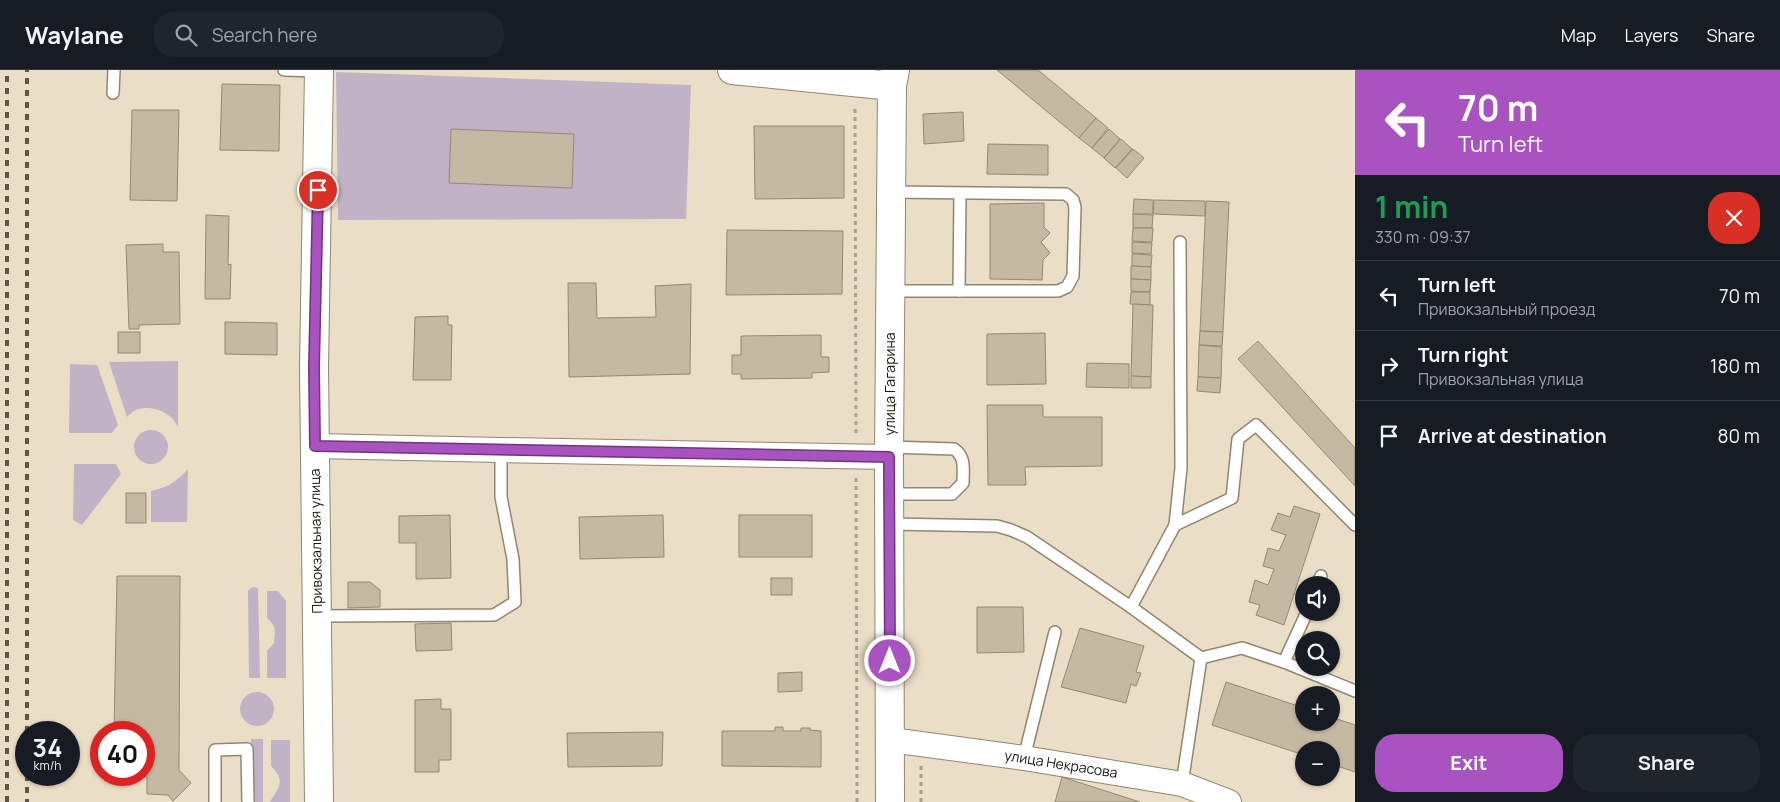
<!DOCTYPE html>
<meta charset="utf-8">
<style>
:root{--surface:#171b24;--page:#20242c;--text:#f1f3f6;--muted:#9ea1a6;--line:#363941;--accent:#a953c1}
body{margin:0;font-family:Manrope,sans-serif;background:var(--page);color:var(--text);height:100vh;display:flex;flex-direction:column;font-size:19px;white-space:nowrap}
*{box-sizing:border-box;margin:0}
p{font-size:16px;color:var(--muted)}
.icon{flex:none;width:28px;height:28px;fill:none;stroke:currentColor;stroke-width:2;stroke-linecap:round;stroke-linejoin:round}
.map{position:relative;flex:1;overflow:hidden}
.drawer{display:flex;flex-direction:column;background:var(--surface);width:425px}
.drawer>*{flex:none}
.banner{background:#a953c1;color:#fff;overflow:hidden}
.tools{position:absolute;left:1295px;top:506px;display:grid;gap:10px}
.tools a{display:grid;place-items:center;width:45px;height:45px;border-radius:50%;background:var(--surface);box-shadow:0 1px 4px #0004;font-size:25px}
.speed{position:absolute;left:15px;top:651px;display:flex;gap:10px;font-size:25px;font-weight:700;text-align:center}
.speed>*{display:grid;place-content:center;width:65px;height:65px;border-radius:50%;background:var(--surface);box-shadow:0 1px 4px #0004;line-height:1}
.speed small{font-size:12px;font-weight:400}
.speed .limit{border:8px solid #d22;background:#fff;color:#111}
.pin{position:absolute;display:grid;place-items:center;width:42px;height:42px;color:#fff;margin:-21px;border:2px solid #fff;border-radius:50%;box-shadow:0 1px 5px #0007}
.me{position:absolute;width:55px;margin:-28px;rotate:0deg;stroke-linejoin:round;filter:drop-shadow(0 0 4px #0008)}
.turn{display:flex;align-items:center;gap:18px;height:105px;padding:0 20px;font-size:22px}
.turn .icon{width:65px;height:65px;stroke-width:2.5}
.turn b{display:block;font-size:35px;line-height:42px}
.round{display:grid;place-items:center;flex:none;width:52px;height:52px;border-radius:20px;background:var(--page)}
.headline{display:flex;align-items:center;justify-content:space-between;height:85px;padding:0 20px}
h1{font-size:30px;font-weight:700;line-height:38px;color:#1e9e55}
.primary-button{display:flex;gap:10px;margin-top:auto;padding:10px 20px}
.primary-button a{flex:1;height:58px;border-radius:20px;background:var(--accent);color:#fff;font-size:20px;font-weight:700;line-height:58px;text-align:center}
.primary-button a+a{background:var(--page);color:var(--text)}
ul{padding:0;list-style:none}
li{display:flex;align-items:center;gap:15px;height:70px;padding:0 20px;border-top:1px solid var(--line)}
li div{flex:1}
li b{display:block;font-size:19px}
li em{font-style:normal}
header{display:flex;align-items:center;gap:30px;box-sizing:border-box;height:70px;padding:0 25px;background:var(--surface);border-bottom:1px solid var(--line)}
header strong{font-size:24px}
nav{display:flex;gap:28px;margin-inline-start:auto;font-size:18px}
.search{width:350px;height:45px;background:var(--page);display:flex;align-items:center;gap:12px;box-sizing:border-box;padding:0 18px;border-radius:20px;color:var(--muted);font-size:19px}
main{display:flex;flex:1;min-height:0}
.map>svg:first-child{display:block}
.green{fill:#c1b3c5}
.building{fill:#c6b9a3;stroke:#948873}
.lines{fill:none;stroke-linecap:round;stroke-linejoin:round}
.lane-casing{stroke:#928671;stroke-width:14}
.street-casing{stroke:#928671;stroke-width:26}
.secondary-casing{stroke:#928671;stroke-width:30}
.path{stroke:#a99f8c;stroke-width:3;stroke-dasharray:4 4;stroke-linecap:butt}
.lane{stroke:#fff;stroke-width:11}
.street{stroke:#fff;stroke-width:24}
.secondary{stroke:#fff;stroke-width:28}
.rail{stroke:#5c5548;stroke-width:4;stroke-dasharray:6 6;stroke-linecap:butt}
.route-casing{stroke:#6e367d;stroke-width:12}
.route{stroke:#a953c1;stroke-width:9}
.labels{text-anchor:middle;stroke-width:4;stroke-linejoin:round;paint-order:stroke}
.street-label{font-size:14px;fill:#19150d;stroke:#fff}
</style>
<header>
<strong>Waylane</strong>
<div class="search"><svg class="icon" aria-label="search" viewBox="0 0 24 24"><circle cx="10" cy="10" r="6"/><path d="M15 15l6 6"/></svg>Search here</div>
<nav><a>Map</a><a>Layers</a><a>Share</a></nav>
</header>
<main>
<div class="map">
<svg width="1355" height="732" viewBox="0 0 1355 732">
<rect width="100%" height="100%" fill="#ebdec7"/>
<g class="green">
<path d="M 336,2 L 691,15 L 686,149 L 338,150 Z"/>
<path d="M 178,291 L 178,357 C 172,343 152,334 136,340 C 133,341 129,345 127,347 L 109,292 Z"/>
<path d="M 70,294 L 97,295 L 118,355 L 112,363 L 69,363 Z"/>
<circle cx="151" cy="377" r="17"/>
<path d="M 74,394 L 116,394 L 121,404 L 82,455 L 73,450 Z"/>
<path d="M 188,399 L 187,452 L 151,452 L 151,421 C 166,418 178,411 188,399 Z"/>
<path d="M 253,517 L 258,518 L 260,608 L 249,608 L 248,520 Z"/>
<path d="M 267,521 L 278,521 L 286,531 L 286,608 L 267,608 L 267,581 L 274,573 L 275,560 L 272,553 L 267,548 Z"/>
<circle cx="257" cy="639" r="17"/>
<rect x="251" y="669" width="12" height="63"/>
<path d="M 271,670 L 290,670 L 290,732 L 270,732 C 279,717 286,711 271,696 Z"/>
</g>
<g class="building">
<path d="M 997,0 L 1038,0 L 1096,48 L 1079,68 Z"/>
<path d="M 222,14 L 280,15 L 279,81 L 220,80 Z"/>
<path d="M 132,40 L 179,40 L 177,131 L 130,130 Z"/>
<path d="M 963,42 L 964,71 L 924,74 L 923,44 Z"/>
<path d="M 1096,48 L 1108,58 L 1092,78 L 1079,68 Z"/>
<path d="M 754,56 L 844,56 L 844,128 L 755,129 Z"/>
<path d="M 451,59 L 574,64 L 572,118 L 449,113 Z"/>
<path d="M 1109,59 L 1120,69 L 1104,88 L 1092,78 Z"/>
<path d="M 1121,69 L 1132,79 L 1115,98 L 1104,88 Z"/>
<path d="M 988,74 L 1048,75 L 1048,105 L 987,104 Z"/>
<path d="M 1133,79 L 1144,88 L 1127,108 L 1116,98 Z"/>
<path d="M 1134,129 L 1153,130 L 1153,144 L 1133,144 Z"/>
<path d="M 1154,130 L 1205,131 L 1205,146 L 1153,144 Z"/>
<path d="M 1206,131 L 1229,132 L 1223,262 L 1200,261 Z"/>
<path d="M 1044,133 L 1044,157 L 1050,163 L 1041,172 L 1050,183 L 1043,190 L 1042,210 L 990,209 L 990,134 Z"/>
<path d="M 1133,144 L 1153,145 L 1152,158 L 1133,158 Z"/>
<path d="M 206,145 L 229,146 L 228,195 L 231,194 L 230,229 L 205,229 Z"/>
<path d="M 1133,158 L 1153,158 L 1152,172 L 1132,171 Z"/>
<path d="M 727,160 L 843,161 L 842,224 L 726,225 Z"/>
<path d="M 1132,172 L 1152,173 L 1151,184 L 1132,183 Z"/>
<path d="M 163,174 L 163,182 L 179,182 L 180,254 L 139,255 L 139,259 L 129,259 L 126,175 Z"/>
<path d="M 1132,184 L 1152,185 L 1151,197 L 1132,196 Z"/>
<path d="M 1131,196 L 1151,197 L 1151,210 L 1131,209 Z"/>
<path d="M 1131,209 L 1151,210 L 1150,222 L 1131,221 Z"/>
<path d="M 568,213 L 596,213 L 597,248 L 656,247 L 655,216 L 691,214 L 690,304 L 569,307 Z"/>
<path d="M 1131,222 L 1150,222 L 1150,235 L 1130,234 Z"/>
<path d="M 1133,234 L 1153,235 L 1151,307 L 1131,306 Z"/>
<path d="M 448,246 L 448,255 L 452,255 L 451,310 L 413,310 L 415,247 Z"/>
<path d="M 225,252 L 277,253 L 277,285 L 225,284 Z"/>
<path d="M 1200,261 L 1223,262 L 1222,276 L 1199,275 Z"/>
<rect x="118" y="262" width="22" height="21"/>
<path d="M 1045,263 L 1046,314 L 987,315 L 987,264 Z"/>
<path d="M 821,265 L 821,287 L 829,287 L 829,302 L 812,303 L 812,308 L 741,309 L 741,304 L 732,304 L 732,285 L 741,285 L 741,266 Z"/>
<path d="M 1258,271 L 1355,378 L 1355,416 L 1238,289 Z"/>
<path d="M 1199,275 L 1222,277 L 1221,308 L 1198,307 Z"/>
<path d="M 1087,293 L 1129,294 L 1129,318 L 1086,317 Z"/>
<path d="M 1131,306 L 1151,307 L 1151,318 L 1131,318 Z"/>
<path d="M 1198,307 L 1221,308 L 1220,323 L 1197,321 Z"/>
<path d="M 987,335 L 1043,335 L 1043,347 L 1102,347 L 1102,396 L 1025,397 L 1026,415 L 988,415 Z"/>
<rect x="126" y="423" width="20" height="30"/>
<path d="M 1294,436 L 1320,444 L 1284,555 L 1256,545 L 1260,535 L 1249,532 L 1255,510 L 1268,515 L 1274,499 L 1263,496 L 1268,478 L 1279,481 L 1286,465 L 1271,460 L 1278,443 L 1290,447 Z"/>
<path d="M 450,445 L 451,508 L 416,509 L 416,473 L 399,473 L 399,446 Z"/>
<path d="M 663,445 L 664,487 L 580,489 L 579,447 Z"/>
<rect x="739" y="445" width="73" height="42"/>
<path d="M 117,506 L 180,506 L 179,700 L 191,713 L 173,731 L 168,725 L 147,724 L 147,707 L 114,705 L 144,705 L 144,662 L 114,662 Z"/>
<rect x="771" y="508" width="21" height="17"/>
<path d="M 348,512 L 370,512 L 380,520 L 380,537 L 348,538 Z"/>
<path d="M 977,537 L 1023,537 L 1024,582 L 977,583 Z"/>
<path d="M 451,553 L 452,580 L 416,581 L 415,554 Z"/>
<path d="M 1080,558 L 1144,576 L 1136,602 L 1141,603 L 1136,616 L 1131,614 L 1126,633 L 1061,617 Z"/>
<path d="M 802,602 L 802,621 L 778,622 L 778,603 Z"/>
<path d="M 1226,612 L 1304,638 L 1304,652 L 1331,652 L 1331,647 L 1355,655 L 1355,702 L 1331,694 L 1331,680 L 1304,680 L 1304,685 L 1212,655 Z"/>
<path d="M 441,629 L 441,639 L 451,639 L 451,690 L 439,690 L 439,702 L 415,702 L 415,630 Z"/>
<path d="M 775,657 L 783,657 L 783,661 L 801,661 L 801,658 L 810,658 L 810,660 L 821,661 L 821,697 L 722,696 L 722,661 L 775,661 Z"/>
<path d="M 663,662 L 662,696 L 568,697 L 567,663 Z"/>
<path d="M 1062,707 L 1140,732 L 1055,732 Z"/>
</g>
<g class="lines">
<g class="lane-casing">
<g id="lane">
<path d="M 284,0 L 319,1"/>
<path d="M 113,23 L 114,0"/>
<path d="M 890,221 L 1058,221 L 1067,217 L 1073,206 L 1075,137 L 1073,130 L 1066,124 L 891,122"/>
<path d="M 959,221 L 960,123"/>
<path d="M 889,424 L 952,424 L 963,413 C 963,400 966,387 954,379 L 890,377"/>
<path d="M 890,454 L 997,456 L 1011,460 L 1027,467 L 1131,537"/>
<path d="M 1175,455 L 1181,398 L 1180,172"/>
<path d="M 1317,515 L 1321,506"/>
<path d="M 317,546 L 494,545 L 515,532 L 513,489 L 501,427 L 501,380"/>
<path d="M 1201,588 L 1131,537 L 1175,455 L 1232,428 L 1238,369 L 1256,355 L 1355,455"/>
<path d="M 1284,592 L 1307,542"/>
<path d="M 1024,688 L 1055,562"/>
<path d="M 1182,714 L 1201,588 L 1242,578 L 1284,592 L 1355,621"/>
<path d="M 215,732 L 215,680 L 247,679 L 248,732"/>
</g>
</g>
<g class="street-casing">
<g id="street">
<path d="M 315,376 L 501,380 L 889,387"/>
<path d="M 891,670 L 1024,688 L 1182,714 L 1229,732"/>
</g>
</g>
<g class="secondary-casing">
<g id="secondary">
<path d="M 732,0 L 892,16"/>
<path d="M 319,732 L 314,297 L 319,0"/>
<path d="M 890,732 L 889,387 L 892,16 L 895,0"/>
</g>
</g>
<g class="path">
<path d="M 855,39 L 856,364"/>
<path d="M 856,408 L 857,732"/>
<path d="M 921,732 L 921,694"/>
</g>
<use href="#lane" class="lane"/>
<use href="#street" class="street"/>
<use href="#secondary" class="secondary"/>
<g class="rail">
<path d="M 27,662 L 27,0"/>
<path d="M 27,705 L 27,732"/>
<path d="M 7,732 L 7,0"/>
</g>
</g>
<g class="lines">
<g class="route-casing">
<path id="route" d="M 318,120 L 314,297 L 315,376 L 889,387 L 890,591"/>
</g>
<use href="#route" class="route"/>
</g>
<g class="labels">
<g class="street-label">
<text transform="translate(890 314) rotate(-90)" y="5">улица Гагарина</text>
<text transform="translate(316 471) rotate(-91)" y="5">Привокзальная улица</text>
<text transform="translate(1061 694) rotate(9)" y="5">улица Некрасова</text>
</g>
</g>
</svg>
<div class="tools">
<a><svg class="icon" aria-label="sound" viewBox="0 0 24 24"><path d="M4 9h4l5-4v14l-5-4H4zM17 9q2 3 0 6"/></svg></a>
<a><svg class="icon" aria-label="search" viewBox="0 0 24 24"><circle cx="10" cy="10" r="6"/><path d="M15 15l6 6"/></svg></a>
<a>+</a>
<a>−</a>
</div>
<div class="speed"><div>34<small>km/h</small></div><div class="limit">40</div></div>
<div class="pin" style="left:318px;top:120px;background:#d93025"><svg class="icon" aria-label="arrive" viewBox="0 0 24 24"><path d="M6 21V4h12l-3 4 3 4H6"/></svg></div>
<svg class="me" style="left:890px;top:591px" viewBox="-20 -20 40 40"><circle r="17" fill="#a953c1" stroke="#fff" stroke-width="3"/><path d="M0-11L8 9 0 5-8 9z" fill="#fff"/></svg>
</div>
<section class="drawer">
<div class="banner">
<div class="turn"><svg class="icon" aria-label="left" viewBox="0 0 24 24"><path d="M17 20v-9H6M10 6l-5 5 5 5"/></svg><div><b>70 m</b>Turn left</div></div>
</div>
<div class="headline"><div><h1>1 min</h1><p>330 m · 09:37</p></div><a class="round" style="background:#d93025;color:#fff"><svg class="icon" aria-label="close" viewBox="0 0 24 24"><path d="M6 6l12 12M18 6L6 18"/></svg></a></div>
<ul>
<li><svg class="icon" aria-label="left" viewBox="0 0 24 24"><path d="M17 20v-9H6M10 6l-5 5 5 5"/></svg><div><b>Turn left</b><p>Привокзальный проезд</p></div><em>70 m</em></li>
<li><svg class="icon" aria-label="right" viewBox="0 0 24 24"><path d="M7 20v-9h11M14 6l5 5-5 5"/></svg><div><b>Turn right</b><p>Привокзальная улица</p></div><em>180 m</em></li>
<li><svg class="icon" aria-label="arrive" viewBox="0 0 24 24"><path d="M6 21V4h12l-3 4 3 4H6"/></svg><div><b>Arrive at destination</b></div><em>80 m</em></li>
</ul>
<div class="primary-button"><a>Exit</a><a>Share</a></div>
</section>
</main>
